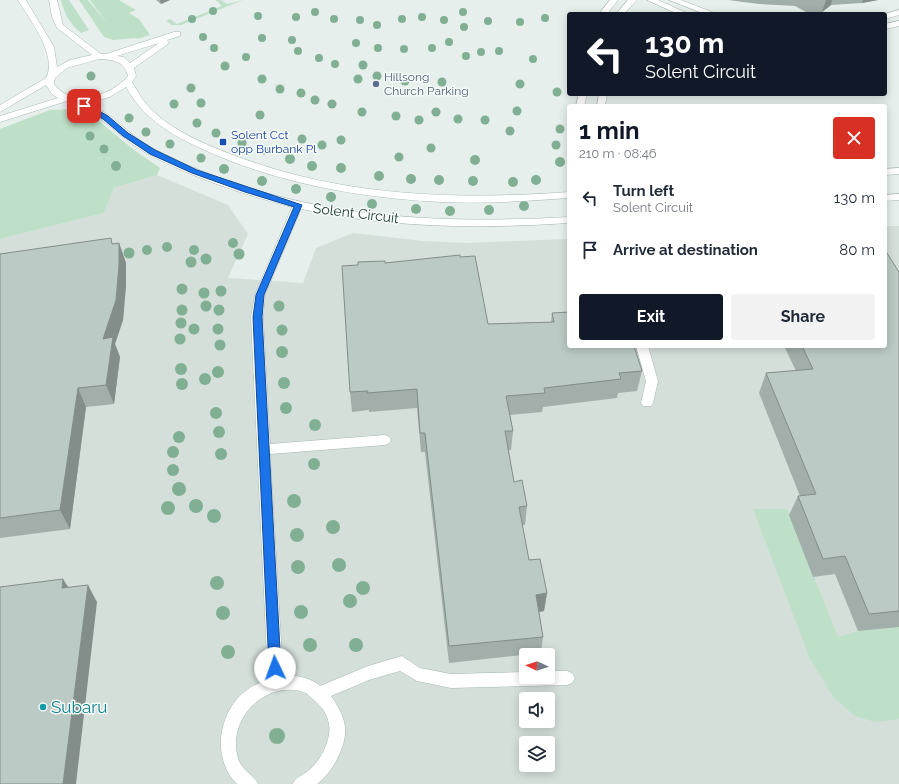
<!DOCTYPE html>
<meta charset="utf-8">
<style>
:root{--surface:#fff;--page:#f2f2f3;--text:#1f2937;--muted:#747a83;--accent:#111827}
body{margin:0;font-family:Raleway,sans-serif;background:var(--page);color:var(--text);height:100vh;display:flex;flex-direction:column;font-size:15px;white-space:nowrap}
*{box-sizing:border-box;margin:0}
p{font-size:13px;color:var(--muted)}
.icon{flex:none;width:22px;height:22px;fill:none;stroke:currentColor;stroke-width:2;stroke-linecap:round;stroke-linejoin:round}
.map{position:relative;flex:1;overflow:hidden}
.details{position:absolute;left:567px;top:104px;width:320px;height:244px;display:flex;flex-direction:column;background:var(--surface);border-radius:4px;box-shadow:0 2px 10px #0003}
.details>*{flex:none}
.top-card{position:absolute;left:567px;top:12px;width:320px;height:84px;border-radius:4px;box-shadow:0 2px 10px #0003;background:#111827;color:#fff;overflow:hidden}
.needle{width:26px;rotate:274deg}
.buttons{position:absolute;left:519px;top:648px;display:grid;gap:8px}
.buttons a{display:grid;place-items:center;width:36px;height:36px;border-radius:4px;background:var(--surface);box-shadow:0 2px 10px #0003;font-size:20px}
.pin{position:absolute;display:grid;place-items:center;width:34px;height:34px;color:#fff;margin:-17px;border-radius:8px;box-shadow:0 2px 6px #0006}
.me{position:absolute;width:44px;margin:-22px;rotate:357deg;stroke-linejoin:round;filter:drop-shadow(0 0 3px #0008)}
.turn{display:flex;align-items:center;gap:14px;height:84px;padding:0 12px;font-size:18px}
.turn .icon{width:52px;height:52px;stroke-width:2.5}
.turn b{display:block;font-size:28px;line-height:34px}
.round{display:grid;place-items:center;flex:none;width:42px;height:42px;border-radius:4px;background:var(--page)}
.head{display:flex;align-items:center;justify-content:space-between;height:68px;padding:0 12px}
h1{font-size:24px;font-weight:700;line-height:30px;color:var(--accent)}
.action{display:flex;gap:8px;margin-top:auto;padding:8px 12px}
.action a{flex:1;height:46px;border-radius:4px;background:var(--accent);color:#fff;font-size:16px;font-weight:700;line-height:46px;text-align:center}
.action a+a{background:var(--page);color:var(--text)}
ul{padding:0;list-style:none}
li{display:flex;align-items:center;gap:12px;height:52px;padding:0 12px}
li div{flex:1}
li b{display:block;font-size:15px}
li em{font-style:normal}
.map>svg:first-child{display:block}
.built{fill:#d4dfda;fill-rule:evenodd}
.green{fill:#bfe0c8}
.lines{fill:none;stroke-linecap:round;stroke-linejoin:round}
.minor-casing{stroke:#a8b8b2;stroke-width:1}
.minor{fill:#fff;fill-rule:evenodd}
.tree{fill:#80af93}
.wall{fill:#a1aea9}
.shaded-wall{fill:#838d89}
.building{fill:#bbcac4;stroke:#838d89}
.route{fill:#1a73e8;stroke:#114b97}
.service-dot{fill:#5c6f8a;stroke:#f7fbf9;stroke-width:1.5}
.transit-dot{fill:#1a4fb4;stroke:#f7fbf9;stroke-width:1.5}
.culture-dot{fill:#0f9aa8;stroke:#f7fbf9;stroke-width:1.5}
.labels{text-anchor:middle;stroke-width:3;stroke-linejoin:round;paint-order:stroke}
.far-service-label{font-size:12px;fill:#4e5e75;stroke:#f7fbf9;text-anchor:start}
.far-transit-label{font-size:12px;fill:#164399;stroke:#f7fbf9;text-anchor:start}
.street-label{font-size:14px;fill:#24423a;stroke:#f7fbf9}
.near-culture-label{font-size:17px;fill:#0d838f;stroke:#f7fbf9;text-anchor:start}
</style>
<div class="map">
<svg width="899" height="784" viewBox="0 0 899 784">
<rect width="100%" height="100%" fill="#e6efeb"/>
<path class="built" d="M 157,175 L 228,205 L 248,234 L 228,278 L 303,283 L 316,248 L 353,233 L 424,241 L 465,243 L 569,239 L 569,346 L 885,346 L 885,226 L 899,226 L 899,784 L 0,784 L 0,239 L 104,213 L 114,188 ZM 526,655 L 548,655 L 548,677 L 526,677 ZM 526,699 L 548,699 L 548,721 L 526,721 ZM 526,743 L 548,743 L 548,765 L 526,765 Z"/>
<g class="green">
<path d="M 61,0 L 69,0 L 89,30 L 81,33 C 69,23 65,15 61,0 Z"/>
<path d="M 79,0 L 88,0 L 107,23 L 90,0 L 119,0 L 136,10 L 129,13 L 139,19 L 150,35 L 137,39 L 136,38 L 113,40 L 104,37 Z"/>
<path d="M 216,0 L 221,0 L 227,4 L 243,0 L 181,25 L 172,25 L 166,21 L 170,19 L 177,24 L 222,6 Z"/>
<path d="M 71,109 L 89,113 L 134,150 L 160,168 L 157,175 L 114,188 L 104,213 L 0,239 L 0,129 L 50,110 Z"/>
<path d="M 753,509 L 787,509 L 838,637 L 858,631 L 899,627 L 899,719 L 875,722 L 855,716 L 834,698 L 810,659 Z"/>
</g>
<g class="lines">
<g class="minor-casing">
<g id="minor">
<path d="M 18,0 L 26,0 L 54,47 L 57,67 L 70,60 L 92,55 L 57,28 L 52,17 L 49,0 L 57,0 L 63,25 L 101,54 L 106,54 L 174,32 L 180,32 L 180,36 L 167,40 L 169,42 L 168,44 L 134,68 L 136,76 L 132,82 C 138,92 144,103 153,111 C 176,133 211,147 241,158 C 347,197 458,200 569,192 L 569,198 C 527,201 484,204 442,202 C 359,198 275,183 200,148 C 183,140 165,131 151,118 C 141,110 133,99 126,87 L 110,97 L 86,103 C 94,107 103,111 110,116 C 125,128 138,141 156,150 C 287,217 425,225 569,217 L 569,223 C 479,229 390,228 301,209 L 265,295 L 263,317 L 270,444 L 385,435 L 389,437 L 391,440 L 389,443 L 385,445 L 270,454 L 283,676 C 295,675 310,677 320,686 L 368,666 L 402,656 L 420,668 L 451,674 L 526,672 L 526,677 L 548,677 L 548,671 L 567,671 L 572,673 L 575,678 L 572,683 L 567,685 L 451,688 L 417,681 L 400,671 L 369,680 L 331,696 C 337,705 344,716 345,727 C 347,746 332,773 317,784 L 293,784 C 296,776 302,776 308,771 C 319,762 327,748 329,734 C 331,723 326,711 318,704 C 314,700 310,696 306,693 C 300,690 292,689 285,690 C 252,693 227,728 239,761 C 243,771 254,775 258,784 L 237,784 C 214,761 217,723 237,699 C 245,689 257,684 268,679 L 251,317 L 255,295 L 292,207 C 242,194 189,177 143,151 C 117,136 97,109 67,101 L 0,122 L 0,116 L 58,98 L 52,94 L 46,85 L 0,112 L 0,105 L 46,78 C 58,56 30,20 18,0 ZM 159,43 L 130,63 L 124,57 L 117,56 ZM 99,59 C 113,60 124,60 128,76 C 111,96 72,109 54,84 L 55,78 L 67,68 Z"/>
<path d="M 610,0 L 618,0 L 607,14 L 599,14 Z"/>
<path d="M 628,0 L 637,0 L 624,14 L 616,14 Z"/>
<path d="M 647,0 L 658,0 L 689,14 L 678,14 Z"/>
<path d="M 669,0 L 681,0 L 717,14 L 705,14 Z"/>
<path d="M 899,10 L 899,15 L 885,19 L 885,14 Z"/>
<path d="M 899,21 L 899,26 L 885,29 L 885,24 Z"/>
<path d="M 579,94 L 587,94 L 584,106 L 576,106 Z"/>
<path d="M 599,94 L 607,94 L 605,106 L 597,106 Z"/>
<path d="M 899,168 L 899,174 L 885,175 L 885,169 Z"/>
<path d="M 899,194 L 899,200 L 885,201 L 885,195 Z"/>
<path d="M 636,346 L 648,346 L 658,381 L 653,403 L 651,406 L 643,406 L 641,403 L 646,381 Z"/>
</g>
</g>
<use href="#minor" class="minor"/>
</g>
<g class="tree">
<circle cx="213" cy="11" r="4"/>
<circle cx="315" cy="12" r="4"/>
<circle cx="463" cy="12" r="4"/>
<circle cx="258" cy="16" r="4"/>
<circle cx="296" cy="17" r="4"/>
<circle cx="422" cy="17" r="4"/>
<circle cx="545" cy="18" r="4"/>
<circle cx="192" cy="19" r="4"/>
<circle cx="334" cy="19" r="4"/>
<circle cx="402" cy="19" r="4"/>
<circle cx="360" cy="20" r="4"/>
<circle cx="444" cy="20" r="4"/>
<circle cx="488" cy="21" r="4"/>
<circle cx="520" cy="22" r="4"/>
<circle cx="377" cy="25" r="4"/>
<circle cx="464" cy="27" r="4"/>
<circle cx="203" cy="37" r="4"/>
<circle cx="262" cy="38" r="4"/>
<circle cx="292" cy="40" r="4"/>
<circle cx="449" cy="42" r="4"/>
<circle cx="356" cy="43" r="4"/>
<circle cx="214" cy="48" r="4"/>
<circle cx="378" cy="48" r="4"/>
<circle cx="432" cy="48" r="4"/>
<circle cx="404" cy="49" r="4"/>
<circle cx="298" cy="51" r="4"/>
<circle cx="499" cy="51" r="4"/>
<circle cx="481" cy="52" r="4"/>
<circle cx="466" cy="56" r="4"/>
<circle cx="246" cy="57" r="4"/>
<circle cx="319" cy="58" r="4"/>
<circle cx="533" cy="59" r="4"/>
<circle cx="335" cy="64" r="4"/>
<circle cx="363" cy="65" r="4.5"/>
<circle cx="225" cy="66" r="4.5"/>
<circle cx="91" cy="76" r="4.5"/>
<circle cx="377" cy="76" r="4.5"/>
<circle cx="262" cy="79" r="4.5"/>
<circle cx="358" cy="79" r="4.5"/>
<circle cx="405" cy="81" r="4.5"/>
<circle cx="442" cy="82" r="4.5"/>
<circle cx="520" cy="84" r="4.5"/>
<circle cx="191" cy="88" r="4.5"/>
<circle cx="280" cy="89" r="4.5"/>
<circle cx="557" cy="92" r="4.5"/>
<circle cx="301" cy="93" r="4.5"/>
<circle cx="315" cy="100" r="4.5"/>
<circle cx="201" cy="103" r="4.5"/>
<circle cx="174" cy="104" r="4.5"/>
<circle cx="332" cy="104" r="4.5"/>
<circle cx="517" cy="111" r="4.5"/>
<circle cx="362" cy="112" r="4.5"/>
<circle cx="436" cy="112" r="4.5"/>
<circle cx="260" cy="115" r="4.5"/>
<circle cx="396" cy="116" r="4.5"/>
<circle cx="129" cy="118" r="4.5"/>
<circle cx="458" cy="119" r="4.5"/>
<circle cx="419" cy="120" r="4.5"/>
<circle cx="485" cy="120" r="4.5"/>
<circle cx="197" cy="123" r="4.5"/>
<circle cx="560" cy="129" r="4.5"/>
<circle cx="510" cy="131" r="4.5"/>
<circle cx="146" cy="132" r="4.5"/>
<circle cx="216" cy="133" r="4.5"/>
<circle cx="90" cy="136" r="4.5"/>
<circle cx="302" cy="139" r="4.5"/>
<circle cx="341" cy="140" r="4.5"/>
<circle cx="242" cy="143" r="4.5"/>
<circle cx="170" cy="144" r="4.5"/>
<circle cx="322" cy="145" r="4.5"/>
<circle cx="556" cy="145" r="4.5"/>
<circle cx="431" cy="148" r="4.5"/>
<circle cx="104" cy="149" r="4.5"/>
<circle cx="264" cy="150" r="4.5"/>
<circle cx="399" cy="157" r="4.5"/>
<circle cx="201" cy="158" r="4.5"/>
<circle cx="290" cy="159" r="5"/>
<circle cx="475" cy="160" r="5"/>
<circle cx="560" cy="162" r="5"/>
<circle cx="116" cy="166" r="5"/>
<circle cx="312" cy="166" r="5"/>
<circle cx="341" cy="168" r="5"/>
<circle cx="224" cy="169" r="5"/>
<circle cx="379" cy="176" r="5"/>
<circle cx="411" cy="179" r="5"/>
<circle cx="439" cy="180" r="5"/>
<circle cx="536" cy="180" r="5"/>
<circle cx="262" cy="181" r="5"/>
<circle cx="473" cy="181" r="5"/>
<circle cx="513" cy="182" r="5"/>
<circle cx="296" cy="189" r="5"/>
<circle cx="331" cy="197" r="5"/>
<circle cx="372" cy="204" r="5"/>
<circle cx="524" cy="206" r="5"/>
<circle cx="416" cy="209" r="5"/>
<circle cx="489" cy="210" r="5"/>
<circle cx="450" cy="211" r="5"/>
<circle cx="233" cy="243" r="5"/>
<circle cx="167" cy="247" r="5"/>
<circle cx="147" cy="250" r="5"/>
<circle cx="194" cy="250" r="5"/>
<circle cx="129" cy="253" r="5.5"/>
<circle cx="239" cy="254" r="5.5"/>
<circle cx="206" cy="259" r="5.5"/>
<circle cx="191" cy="262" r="5.5"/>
<circle cx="182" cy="289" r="5.5"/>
<circle cx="221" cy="291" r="5.5"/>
<circle cx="204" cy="293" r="5.5"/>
<circle cx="206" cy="306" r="5.5"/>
<circle cx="279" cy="306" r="5.5"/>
<circle cx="182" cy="310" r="5.5"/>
<circle cx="219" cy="310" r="5.5"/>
<circle cx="181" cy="323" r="5.5"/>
<circle cx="194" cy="329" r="5.5"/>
<circle cx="218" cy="329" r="5.5"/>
<circle cx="282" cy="330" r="5.5"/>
<circle cx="180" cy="339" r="5.5"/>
<circle cx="220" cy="345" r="5.5"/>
<circle cx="282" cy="352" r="6"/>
<circle cx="181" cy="369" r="6"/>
<circle cx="218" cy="372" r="6"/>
<circle cx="205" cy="379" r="6"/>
<circle cx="284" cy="383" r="6"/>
<circle cx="182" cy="384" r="6"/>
<circle cx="286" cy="408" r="6"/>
<circle cx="216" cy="413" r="6"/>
<circle cx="315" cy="425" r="6"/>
<circle cx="219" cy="432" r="6"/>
<circle cx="179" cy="437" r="6"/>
<circle cx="173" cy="452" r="6"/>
<circle cx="221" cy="454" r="6"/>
<circle cx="314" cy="464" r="6"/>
<circle cx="173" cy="470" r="6"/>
<circle cx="179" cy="489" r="7"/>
<circle cx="294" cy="501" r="7"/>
<circle cx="196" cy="506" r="7"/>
<circle cx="168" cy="508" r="7"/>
<circle cx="214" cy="516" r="7"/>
<circle cx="333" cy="527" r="7"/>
<circle cx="297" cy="535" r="7"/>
<circle cx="339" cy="565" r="7"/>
<circle cx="298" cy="567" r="7"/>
<circle cx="217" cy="583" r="7"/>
<circle cx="363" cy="588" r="7"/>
<circle cx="350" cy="601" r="7"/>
<circle cx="301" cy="612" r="7"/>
<circle cx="223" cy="613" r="7"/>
<circle cx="310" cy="645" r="7"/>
<circle cx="356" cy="645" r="7"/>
<circle cx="228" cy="652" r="7"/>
<circle cx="277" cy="736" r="8"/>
</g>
<g class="wall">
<path d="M 156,0 L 170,0 L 161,4 Z"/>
<path d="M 728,0 L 878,0 L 862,3 L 831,5 L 822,12 L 806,12 L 795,6 L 759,4 Z"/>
<path d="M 119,243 L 126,263 L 126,285 L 123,320 L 115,344 L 120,357 L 114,404 L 86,407 L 70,529 L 0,538 L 0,254 Z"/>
<path d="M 460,257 L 488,324 L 551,322 L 552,313 L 642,371 L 637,391 L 618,393 L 617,398 L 543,407 L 542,412 L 510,415 L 513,431 L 511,450 L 508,450 L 514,482 L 527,506 L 525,525 L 522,525 L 529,560 L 547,593 L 544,611 L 539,612 L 543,637 L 541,653 L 449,663 L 425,452 L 421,452 L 417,408 L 369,412 L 369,410 L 352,412 L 350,392 L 358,265 Z"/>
<path d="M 899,272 L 899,627 L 858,631 L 835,574 L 813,577 L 789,515 L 798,496 L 800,496 L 759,393 L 766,373 L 796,371 L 784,346 L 885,346 Z"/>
</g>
<g class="shaded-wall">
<path d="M 160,0 L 170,0 L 161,4 Z"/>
<path d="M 826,0 L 832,0 L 831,5 L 822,12 Z"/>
<path d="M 863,0 L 878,0 L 862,3 Z"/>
<path d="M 119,243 L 126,263 L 126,285 L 123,320 L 115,344 L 120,357 L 114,404 L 106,385 L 103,339 Z"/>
<path d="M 78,388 L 86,407 L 70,529 L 60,510 Z"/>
<path d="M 63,579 L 74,596 L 62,588 Z"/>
<path d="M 88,585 L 97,602 L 76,784 L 63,784 Z"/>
<path d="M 547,593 L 544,611 L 533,613 L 536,595 Z"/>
</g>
<g class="building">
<path d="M 111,238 L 112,244 L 119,243 L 119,265 L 116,300 L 103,339 L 113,337 L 106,385 L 78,388 L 60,510 L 0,518 L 0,254 Z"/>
<path d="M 885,250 L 899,272 L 899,611 L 869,614 L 845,556 L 823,559 L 798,496 L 816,494 L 766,373 L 813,369 L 802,346 L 885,346 Z"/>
<path d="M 460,255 L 460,257 L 475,256 L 488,324 L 554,322 L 552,313 L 569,312 L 569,346 L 634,346 L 642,371 L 619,373 L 621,379 L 544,388 L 545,393 L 506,396 L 513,431 L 505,431 L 514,482 L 522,480 L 527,506 L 519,507 L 529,560 L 540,559 L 547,593 L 536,595 L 543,637 L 449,646 L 425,433 L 420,433 L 417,389 L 367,393 L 368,391 L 350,392 L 342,266 L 358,265 L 358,262 L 385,261 L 385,263 Z"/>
<path d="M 63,579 L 62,588 L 88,585 L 63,784 L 0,784 L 0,587 Z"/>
</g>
<path class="route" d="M 82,104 L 87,104 L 108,116 L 128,133 L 155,150 L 197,170 L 302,205 L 264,295 L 262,317 L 281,668 L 279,672 L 275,674 L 271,672 L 269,668 L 253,317 L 256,295 L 294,207 L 245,192 L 192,173 L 150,154 L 123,136 L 103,119 L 82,107 Z"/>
<circle class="service-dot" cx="376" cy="84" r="4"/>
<rect class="transit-dot" x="219" y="138" width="8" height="8" rx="2"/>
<circle class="culture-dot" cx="43" cy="707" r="4"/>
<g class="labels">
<g class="far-service-label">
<text x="384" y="81">Hillsong<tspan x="384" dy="14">Church Parking</tspan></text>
</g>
<g class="far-transit-label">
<text x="231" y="139">Solent Cct<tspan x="231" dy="14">opp Burbank Pl</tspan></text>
</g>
<g class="street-label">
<text transform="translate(356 213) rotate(7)" y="5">Solent Circuit</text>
</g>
<g class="near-culture-label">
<text x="51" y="713">Subaru</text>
</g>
</g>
</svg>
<div class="buttons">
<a><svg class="needle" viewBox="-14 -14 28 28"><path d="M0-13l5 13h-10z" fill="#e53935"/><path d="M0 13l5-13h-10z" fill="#747a83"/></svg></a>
<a><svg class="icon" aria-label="sound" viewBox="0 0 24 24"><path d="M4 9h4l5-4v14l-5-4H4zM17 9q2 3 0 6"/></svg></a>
<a><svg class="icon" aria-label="layers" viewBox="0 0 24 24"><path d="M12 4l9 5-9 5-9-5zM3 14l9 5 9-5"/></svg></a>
</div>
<div class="pin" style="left:84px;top:106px;background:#d93025"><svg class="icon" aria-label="arrive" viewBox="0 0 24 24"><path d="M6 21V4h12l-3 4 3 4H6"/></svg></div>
<svg class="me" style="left:275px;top:668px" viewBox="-20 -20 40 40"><circle r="19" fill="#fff"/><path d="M0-13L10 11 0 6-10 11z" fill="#1a73e8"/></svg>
<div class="top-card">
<div class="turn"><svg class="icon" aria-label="left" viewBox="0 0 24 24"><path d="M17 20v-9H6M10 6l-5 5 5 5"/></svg><div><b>130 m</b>Solent Circuit</div></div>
</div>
<section class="details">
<div class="head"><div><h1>1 min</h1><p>210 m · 08:46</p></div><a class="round" style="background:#d93025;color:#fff"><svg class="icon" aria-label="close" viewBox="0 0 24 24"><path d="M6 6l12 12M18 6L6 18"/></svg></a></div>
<ul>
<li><svg class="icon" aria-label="left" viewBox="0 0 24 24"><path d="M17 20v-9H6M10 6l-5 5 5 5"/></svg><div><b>Turn left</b><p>Solent Circuit</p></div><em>130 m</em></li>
<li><svg class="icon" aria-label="arrive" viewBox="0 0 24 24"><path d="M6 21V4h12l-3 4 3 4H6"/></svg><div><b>Arrive at destination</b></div><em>80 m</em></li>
</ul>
<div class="action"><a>Exit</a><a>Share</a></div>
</section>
</div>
